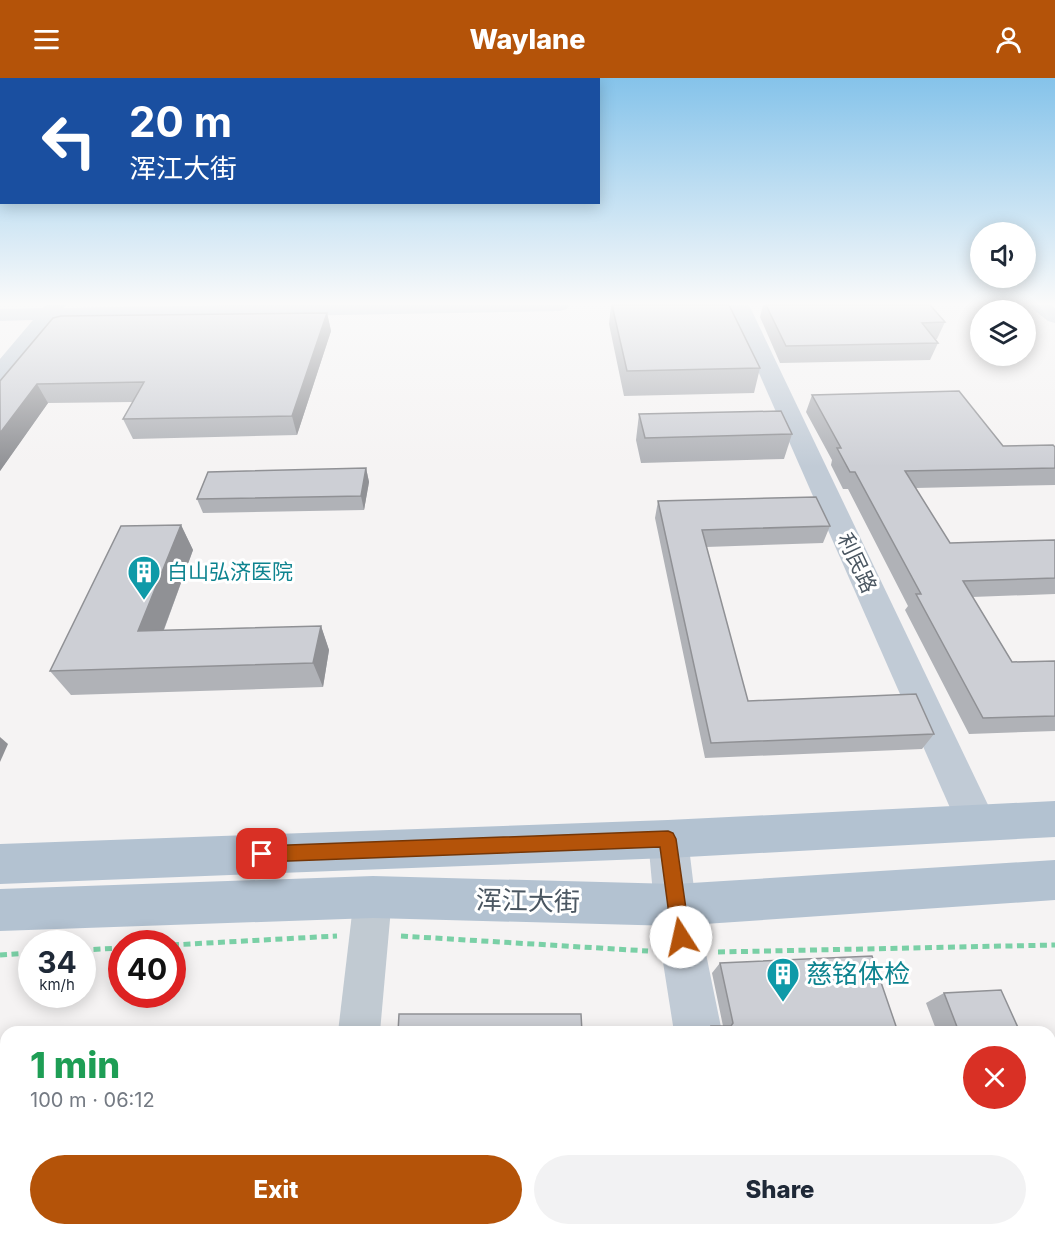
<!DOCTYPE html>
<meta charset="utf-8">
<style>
:root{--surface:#fff;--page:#f2f2f3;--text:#1f2937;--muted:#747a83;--accent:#b45309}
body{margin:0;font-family:Inter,"Noto Sans SC",sans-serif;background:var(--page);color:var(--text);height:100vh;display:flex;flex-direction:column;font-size:22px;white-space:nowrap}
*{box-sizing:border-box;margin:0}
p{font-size:20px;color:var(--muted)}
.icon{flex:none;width:33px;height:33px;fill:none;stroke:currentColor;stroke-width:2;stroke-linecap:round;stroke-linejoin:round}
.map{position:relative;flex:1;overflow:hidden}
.side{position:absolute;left:0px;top:948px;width:1056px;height:210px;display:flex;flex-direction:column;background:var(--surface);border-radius:18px 18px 0 0;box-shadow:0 3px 15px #0003}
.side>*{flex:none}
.guide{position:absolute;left:0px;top:0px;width:600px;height:126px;box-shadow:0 3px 15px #0003;background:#1a4fa0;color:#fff;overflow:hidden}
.tools{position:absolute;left:970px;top:144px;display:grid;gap:12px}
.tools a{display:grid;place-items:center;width:66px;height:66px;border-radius:50%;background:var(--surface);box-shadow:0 3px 15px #0003;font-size:30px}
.speed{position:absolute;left:18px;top:852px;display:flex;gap:12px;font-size:30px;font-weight:700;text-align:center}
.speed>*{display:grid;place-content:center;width:78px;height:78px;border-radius:50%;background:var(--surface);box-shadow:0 3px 15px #0003;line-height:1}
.speed small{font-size:15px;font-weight:400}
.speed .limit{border:9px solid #d22;background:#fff;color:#111}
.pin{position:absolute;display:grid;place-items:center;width:51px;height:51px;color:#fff;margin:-26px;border-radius:12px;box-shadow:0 3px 9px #0006}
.me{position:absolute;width:66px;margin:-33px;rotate:350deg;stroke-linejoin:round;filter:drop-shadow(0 0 4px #0008)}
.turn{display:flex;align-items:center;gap:21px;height:126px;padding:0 30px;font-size:27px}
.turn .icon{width:78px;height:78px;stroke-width:2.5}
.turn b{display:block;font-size:42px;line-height:51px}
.round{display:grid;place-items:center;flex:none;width:63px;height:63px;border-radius:32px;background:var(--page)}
.overview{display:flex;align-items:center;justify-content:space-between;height:102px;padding:0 30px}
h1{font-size:36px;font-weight:800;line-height:45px;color:#1e9e55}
.button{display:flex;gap:12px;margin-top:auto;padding:12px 30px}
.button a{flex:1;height:69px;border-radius:36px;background:var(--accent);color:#fff;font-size:24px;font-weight:800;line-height:69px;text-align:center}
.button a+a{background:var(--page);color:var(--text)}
header{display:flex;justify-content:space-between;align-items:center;height:78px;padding:0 30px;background:var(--accent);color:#fff;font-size:27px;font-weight:800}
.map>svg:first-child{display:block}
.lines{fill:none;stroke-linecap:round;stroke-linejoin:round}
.path{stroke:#7ad0a6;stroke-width:5;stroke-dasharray:7 4.5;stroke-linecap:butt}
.street{fill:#c1cad2;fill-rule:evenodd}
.secondary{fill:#c1cbd6;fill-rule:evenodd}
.primary{fill:#b3c2d1;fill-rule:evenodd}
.wall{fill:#b0b2b7}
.shaded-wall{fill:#909195}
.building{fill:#cdcfd5;stroke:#909195;stroke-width:1.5}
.route{fill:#b45309;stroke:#753606;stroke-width:1.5}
.labels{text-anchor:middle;stroke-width:6;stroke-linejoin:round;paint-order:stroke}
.street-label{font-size:21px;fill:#4a5661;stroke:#fff}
.culture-label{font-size:21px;fill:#0d838f;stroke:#fff;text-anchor:start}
.near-street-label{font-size:26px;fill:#4a5661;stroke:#fff}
.near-culture-label{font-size:26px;fill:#0d838f;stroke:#fff;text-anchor:start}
</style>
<header><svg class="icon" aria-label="menu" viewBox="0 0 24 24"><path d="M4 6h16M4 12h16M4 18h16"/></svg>Waylane<svg class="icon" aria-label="person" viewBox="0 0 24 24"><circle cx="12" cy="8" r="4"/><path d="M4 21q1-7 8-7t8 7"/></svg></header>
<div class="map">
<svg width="1055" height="1158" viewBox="0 0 1055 1158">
<rect width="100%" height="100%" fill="#f5f3f3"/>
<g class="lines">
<g class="path">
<path d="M 401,858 L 648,873"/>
<path d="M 172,867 L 337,858"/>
<path d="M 82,872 L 122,870"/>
<path d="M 718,874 L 1055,867"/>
<path d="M 0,877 L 32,875"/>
</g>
<g class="street">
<path d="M 373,800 L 387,806 L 392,819 L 380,954 L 338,954 L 354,819 L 359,806 Z"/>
<path d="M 315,1152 L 365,1152 L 364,1158 L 314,1158 Z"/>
</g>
<g class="secondary">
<path d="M 46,227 L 66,227 L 64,230 L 229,227 L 570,227 L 567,231 L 560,233 L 54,242 L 8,300 L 0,302 L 0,281 L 33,242 L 0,243 L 0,231 L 43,230 Z"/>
<path d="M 729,227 L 749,227 L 990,731 L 996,744 L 990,757 L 976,762 L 962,757 Z"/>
<path d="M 1028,227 L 1051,227 L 1055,230 L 1055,245 L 1048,243 Z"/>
<path d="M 668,742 L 682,748 L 688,761 L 696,827 L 722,954 L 674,954 L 654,827 L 648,761 L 654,748 Z"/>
<path d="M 707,1152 L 761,1152 L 763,1158 L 707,1158 Z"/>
</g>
<g class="primary">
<path d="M 1055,723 L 1055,759 L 668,780 L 0,806 L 0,766 L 668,742 Z"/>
<path d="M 1055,782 L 1055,822 L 675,848 L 373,840 L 0,853 L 0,811 L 373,798 L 675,806 Z"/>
</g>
</g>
<g class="wall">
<path d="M 611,227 L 729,227 L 760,290 L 754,315 L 624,318 L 609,246 Z"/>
<path d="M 763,227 L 930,227 L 945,244 L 937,261 L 936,261 L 938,265 L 930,282 L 780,285 L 760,239 Z"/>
<path d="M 327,235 L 331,253 L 297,357 L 133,361 L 123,341 L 133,324 L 48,325 L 0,393 L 0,303 Z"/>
<path d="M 812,317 L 1003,368 L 1055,369 L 1055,407 L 915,410 L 950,465 L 1055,462 L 1055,516 L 972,519 L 1012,584 L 1055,583 L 1055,653 L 969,656 L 905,532 L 908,528 L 848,411 L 843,411 L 831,387 L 832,382 L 806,334 Z"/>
<path d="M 639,336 L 792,356 L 784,381 L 641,385 L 636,362 Z"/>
<path d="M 366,390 L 369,404 L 364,432 L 203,435 L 197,421 Z"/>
<path d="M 658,423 L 830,448 L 823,465 L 706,469 L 748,623 L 934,656 L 922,671 L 705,680 L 655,440 Z"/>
<path d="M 181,447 L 193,472 L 164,552 L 321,548 L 329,572 L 323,609 L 71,617 L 50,593 Z"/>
<path d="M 720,885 L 898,954 L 705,954 L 711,948 L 723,948 L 712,895 Z"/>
<path d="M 944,915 L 1020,954 L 937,954 L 926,925 Z"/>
<path d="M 763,1152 L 815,1152 L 776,1154 L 764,1154 Z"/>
</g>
<g class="shaded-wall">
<path d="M 327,235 L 331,253 L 297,357 L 292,338 Z"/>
<path d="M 37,306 L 48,325 L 0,393 L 0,355 Z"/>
<path d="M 366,390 L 369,404 L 364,432 L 361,418 Z"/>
<path d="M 181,447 L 193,472 L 154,578 L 138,553 Z"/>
<path d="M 321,548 L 329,572 L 323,609 L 313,585 Z"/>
<path d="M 0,659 L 8,666 L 0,684 Z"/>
</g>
<g class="building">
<path d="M 612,227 L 729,227 L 760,290 L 627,293 Z"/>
<path d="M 766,227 L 930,227 L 945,244 L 922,245 L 938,265 L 786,268 Z"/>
<path d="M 327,235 L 292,338 L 123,341 L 144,304 L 37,306 L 0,355 L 0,303 L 53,240 L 61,238 Z"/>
<path d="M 959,313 L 1003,368 L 1053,367 L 1055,369 L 1055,390 L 905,393 L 950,465 L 1055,462 L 1055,500 L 963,503 L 1012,584 L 1055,583 L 1055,638 L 983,640 L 916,516 L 921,516 L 855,394 L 850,394 L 837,370 L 841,370 L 812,317 Z"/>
<path d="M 781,333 L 792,356 L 645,360 L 639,336 Z"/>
<path d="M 366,390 L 361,418 L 197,421 L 208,394 Z"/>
<path d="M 816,419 L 830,448 L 702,452 L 748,623 L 916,616 L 934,656 L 711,665 L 658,423 Z"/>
<path d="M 181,447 L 138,553 L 321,548 L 313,585 L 50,593 L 121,448 Z"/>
<path d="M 872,878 L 898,954 L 712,954 L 711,948 L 731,948 L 733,945 L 720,885 Z"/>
<path d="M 1001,912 L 1020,954 L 959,954 L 944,915 Z"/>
<path d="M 399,936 L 581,936 L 582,954 L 398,954 Z"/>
<path d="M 1050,963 L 1055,963 L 1055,1034 L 1052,1035 L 1055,1041 L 1055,1088 L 1050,1088 Z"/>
<rect x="380" y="1152" width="214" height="6"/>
<path d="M 775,1152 L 815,1152 L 776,1154 Z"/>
</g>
<linearGradient id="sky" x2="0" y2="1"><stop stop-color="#85c3ea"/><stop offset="0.58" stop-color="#fafafa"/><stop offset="1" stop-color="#fafafa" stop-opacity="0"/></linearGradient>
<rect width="1055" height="389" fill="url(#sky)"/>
<path class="route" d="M 668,753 L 673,755 L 676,761 L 690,859 L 687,865 L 681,868 L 674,865 L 672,859 L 660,769 L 262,784 L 256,782 L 254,776 L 256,770 L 262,768 Z"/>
<defs>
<g id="building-pin" transform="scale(1.725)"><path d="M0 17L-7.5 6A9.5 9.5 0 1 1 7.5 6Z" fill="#0f9aa8" stroke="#fff"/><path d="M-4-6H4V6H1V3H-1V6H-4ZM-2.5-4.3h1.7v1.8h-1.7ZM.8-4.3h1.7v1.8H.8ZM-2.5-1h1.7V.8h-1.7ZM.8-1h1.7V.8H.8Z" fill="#fff"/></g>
</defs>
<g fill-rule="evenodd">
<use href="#building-pin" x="144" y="494"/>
<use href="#building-pin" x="783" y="896"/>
</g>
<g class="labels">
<g class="street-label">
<text transform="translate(857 485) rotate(65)" y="7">利民路</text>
</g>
<g class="culture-label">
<text x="167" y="501">白山弘济医院</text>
</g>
<g class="near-street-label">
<text transform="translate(528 823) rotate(1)" y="9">浑江大街</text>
</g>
<g class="near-culture-label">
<text x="806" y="905">慈铭体检</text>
</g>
</g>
</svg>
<div class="tools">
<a><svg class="icon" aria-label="sound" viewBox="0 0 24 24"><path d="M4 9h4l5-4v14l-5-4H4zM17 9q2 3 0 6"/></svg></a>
<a><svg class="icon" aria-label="layers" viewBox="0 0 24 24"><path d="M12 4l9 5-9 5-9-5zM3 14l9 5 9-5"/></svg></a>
</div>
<div class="speed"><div>34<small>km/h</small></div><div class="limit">40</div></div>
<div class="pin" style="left:262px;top:776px;background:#d93025"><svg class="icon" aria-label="arrive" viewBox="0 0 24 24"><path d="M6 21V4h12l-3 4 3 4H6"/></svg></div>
<svg class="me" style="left:681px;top:859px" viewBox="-20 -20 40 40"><circle r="19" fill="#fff"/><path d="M0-13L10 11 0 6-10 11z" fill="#b45309"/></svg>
<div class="guide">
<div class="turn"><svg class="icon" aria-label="left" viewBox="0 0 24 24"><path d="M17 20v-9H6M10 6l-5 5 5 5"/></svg><div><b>20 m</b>浑江大街</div></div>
</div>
<section class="side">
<div class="overview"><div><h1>1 min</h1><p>100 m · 06:12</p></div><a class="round" style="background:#d93025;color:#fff"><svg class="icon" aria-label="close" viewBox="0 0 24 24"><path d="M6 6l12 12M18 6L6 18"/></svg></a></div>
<div class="button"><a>Exit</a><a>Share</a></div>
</section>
</div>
